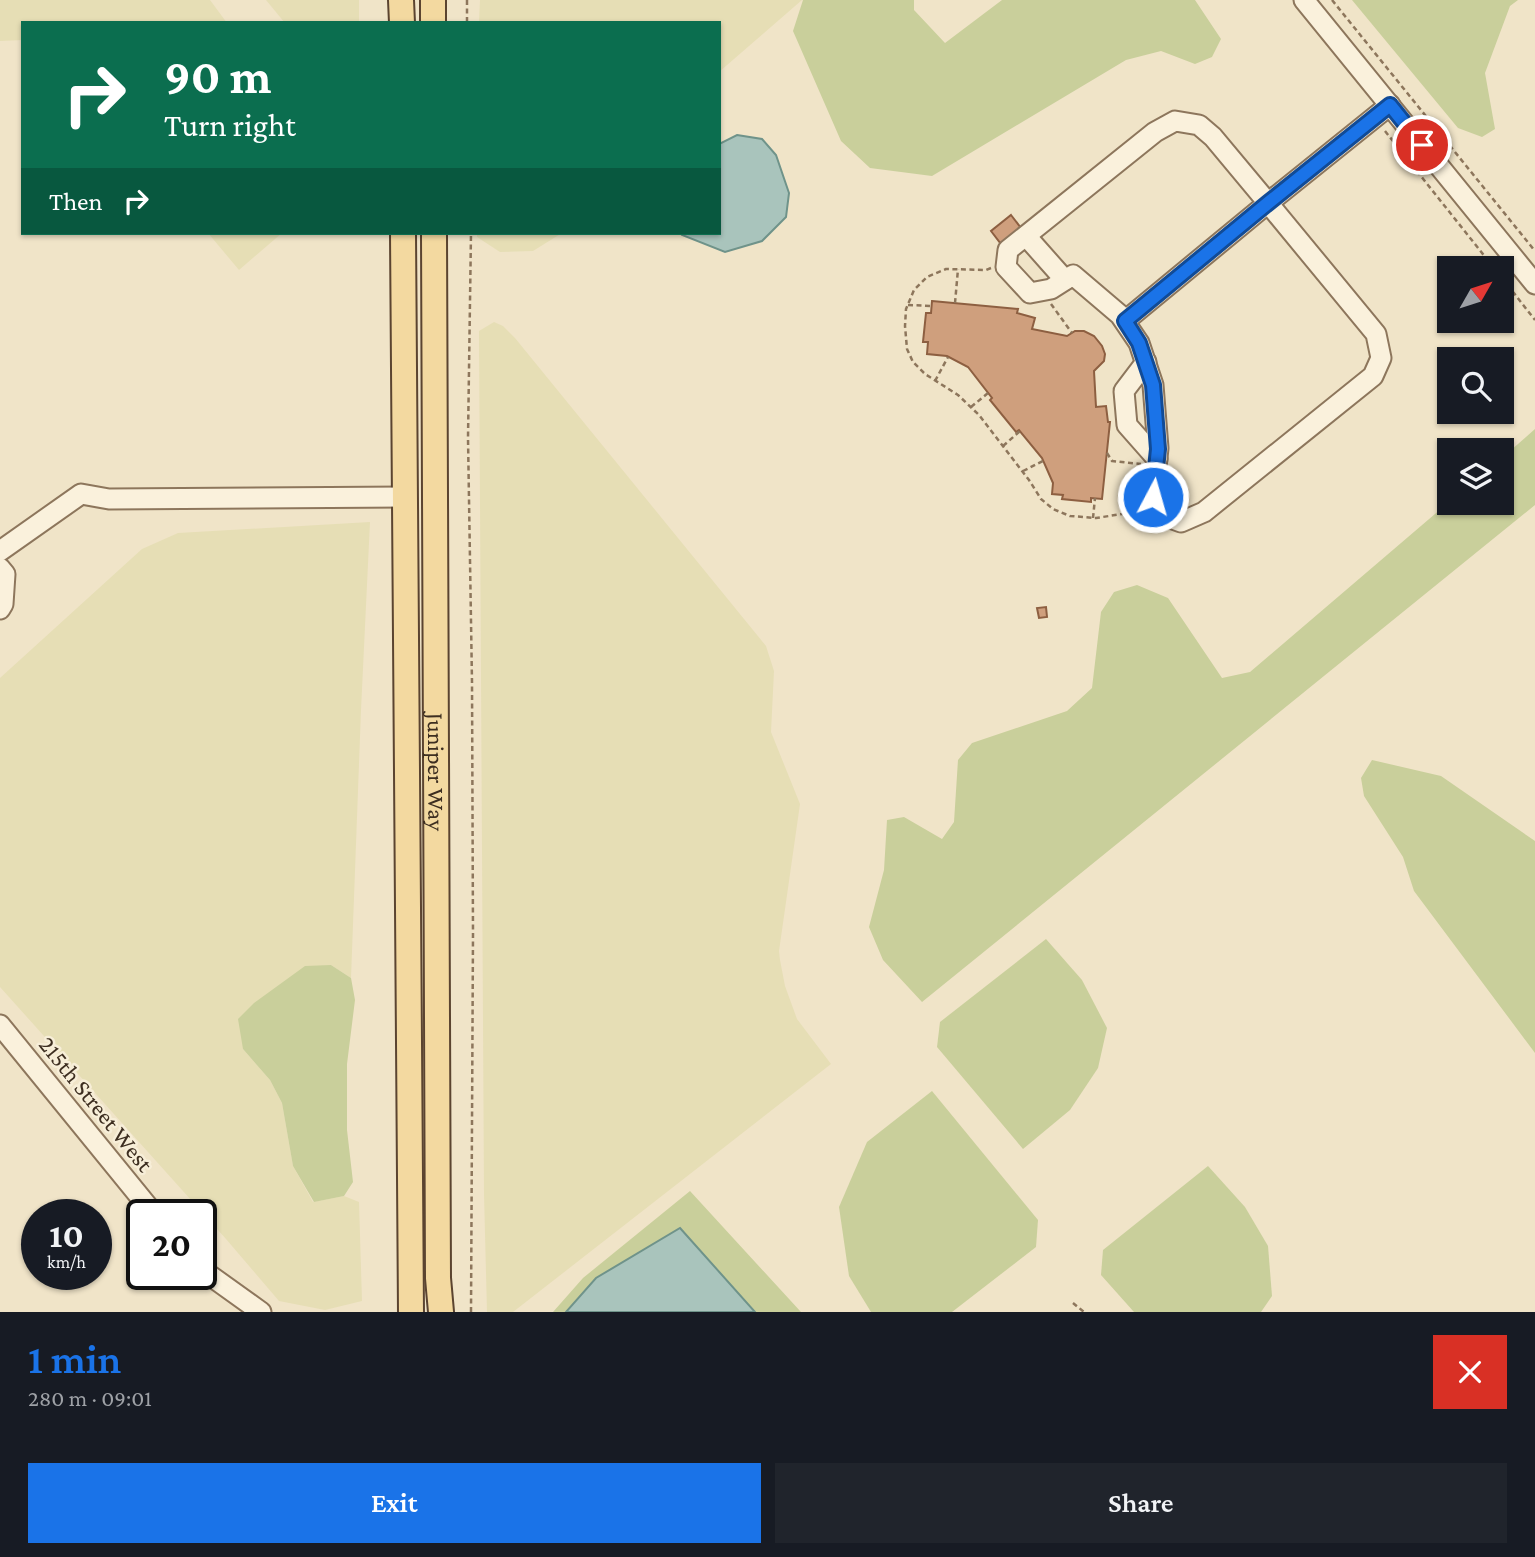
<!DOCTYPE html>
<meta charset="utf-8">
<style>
:root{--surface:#171b24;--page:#20242c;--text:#f1f3f6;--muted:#9ea1a6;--accent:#1a73e8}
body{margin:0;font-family:"Crimson Pro",serif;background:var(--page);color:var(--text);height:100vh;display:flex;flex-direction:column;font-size:26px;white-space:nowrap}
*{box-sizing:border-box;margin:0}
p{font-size:23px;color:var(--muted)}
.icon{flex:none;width:38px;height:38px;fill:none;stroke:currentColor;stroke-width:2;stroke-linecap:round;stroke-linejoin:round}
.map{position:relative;height:1312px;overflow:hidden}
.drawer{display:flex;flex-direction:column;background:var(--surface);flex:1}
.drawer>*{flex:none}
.guide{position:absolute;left:21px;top:21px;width:700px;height:214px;border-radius:0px;box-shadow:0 2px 5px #0004;background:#0b6e4f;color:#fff;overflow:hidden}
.needle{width:46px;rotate:51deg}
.buttons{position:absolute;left:1437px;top:256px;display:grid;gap:14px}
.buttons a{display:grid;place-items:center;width:77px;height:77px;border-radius:0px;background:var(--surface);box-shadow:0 2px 5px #0004;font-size:35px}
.speed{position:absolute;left:21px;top:1199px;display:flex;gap:14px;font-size:35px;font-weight:700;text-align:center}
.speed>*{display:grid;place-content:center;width:91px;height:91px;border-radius:50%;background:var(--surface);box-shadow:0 2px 5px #0004;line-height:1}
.speed small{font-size:18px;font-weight:400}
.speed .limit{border:4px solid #111;border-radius:10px;background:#fff;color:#111}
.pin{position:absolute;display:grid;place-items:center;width:60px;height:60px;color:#fff;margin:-30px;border:4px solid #fff;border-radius:50%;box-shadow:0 2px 7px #0007}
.me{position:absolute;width:77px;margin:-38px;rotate:6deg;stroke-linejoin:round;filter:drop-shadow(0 0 5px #0008)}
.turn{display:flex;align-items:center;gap:24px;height:147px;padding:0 28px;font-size:32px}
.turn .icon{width:91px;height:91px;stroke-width:2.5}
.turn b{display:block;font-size:49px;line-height:60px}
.then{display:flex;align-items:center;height:66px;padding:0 28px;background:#0003;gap:14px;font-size:26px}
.round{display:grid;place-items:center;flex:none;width:74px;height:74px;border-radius:0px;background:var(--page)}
.head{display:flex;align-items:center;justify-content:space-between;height:119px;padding:0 28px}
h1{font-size:42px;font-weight:600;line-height:52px;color:var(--accent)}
.primary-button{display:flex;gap:14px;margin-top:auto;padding:14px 28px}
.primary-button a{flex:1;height:80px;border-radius:0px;background:var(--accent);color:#fff;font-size:28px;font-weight:600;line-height:80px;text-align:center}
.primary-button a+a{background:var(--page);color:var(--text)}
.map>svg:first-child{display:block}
.farmland{fill:#e6deb5}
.green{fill:#c9cf9b}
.water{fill:#a9c4bc;stroke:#6f938a;stroke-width:2}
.building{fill:#cf9f7d;stroke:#8d5f41;stroke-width:2}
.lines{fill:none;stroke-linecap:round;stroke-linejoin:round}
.minor-casing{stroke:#8d765c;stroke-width:23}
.major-casing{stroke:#5b4430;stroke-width:28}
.path{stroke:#8d765c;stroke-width:2.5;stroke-dasharray:5 3.5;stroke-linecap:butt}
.minor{stroke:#faf1dc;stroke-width:19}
.major{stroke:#f3d9a0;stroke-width:24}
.route-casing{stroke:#114b97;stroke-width:18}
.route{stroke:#1a73e8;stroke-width:12}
.labels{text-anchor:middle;stroke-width:5;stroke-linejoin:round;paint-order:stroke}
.street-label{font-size:24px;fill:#3d2e20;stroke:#f7eed8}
</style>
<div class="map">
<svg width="1535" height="1312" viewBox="0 0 1535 1312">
<rect width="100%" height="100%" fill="#f0e4c8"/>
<g class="farmland">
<path d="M 0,0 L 210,0 L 227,23 L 23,23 L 23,40 L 0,41 Z"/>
<path d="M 266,0 L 359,0 L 359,23 L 285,23 Z"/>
<path d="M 480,0 L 802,0 L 719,72 L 719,23 L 479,23 Z"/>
<path d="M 208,233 L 282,233 L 239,270 Z"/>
<path d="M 477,233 L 562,233 L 533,251 L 500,252 L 477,237 Z"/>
<path d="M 494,322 L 503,326 L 515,338 L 766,646 L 774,671 L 771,732 L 800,804 L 779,951 L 780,960 L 785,986 L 797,1019 L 831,1064 L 513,1312 L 487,1312 L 484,1194 L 479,331 Z"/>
<path d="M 370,522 L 361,710 L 351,978 L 331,965 L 243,1049 L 270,1080 L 282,1103 L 293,1166 L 313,1202 L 344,1196 L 359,1202 L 362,1301 L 325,1310 L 279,1301 L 226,1239 L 0,987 L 0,678 L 142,549 L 178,533 Z"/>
</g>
<g class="green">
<path d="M 803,0 L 914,0 L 914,10 L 945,43 L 1002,0 L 1195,0 L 1221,39 L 1212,57 L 1195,64 L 1161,51 L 1126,60 L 932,176 L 870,168 L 841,141 L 793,31 Z"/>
<path d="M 1352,0 L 1518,0 L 1510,6 L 1485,73 L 1495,129 L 1482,137 L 1458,128 Z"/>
<path d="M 1535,429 L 1535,505 L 922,1002 L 883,960 L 869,927 L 884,870 L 887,820 L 904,817 L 942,839 L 954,822 L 958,760 L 972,743 L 1067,711 L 1092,688 L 1101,612 L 1114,592 L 1137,585 L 1168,598 L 1222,678 L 1250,672 L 1449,502 L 1502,502 L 1502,458 Z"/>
<path d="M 1372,760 L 1441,776 L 1535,841 L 1535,1053 L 1414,891 L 1403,857 L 1364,796 L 1361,778 Z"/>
<path d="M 1046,939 L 1082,980 L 1107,1028 L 1098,1068 L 1070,1110 L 1023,1149 L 937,1047 L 940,1022 Z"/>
<path d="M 331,965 L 351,978 L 355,1000 L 347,1064 L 347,1130 L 353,1182 L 344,1196 L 314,1202 L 293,1166 L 282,1103 L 270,1080 L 243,1049 L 238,1019 L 254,1003 L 305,966 Z"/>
<path d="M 932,1091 L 1038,1220 L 1036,1247 L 952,1312 L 871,1312 L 849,1276 L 839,1207 L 867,1142 Z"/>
<path d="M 1208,1166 L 1245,1207 L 1268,1246 L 1272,1296 L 1261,1312 L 1134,1312 L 1101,1275 L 1103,1250 Z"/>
<path d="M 690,1191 L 801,1312 L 755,1312 L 680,1228 L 597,1278 L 566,1312 L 553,1312 L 583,1278 Z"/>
</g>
<g class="water">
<path d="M 737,135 L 762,139 L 776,155 L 789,193 L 786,217 L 762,241 L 725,252 L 682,235 L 680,233 L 719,233 L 719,144 Z"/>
<path d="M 680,1228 L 755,1312 L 566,1312 L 596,1278 Z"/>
</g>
<g class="building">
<path d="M 1011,215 L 1021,228 L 1001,244 L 991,231 Z"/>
<path d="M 932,301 L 1018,309 L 1017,313 L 1035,318 L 1032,329 L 1067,336 L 1075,331 L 1084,331 L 1094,336 L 1102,346 L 1105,354 L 1104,361 L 1094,371 L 1096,407 L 1106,406 L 1108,422 L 1110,422 L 1102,499 L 1091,498 L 1091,502 L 1062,499 L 1063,495 L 1052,494 L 1053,483 L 1042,458 L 1019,430 L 1016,432 L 990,400 L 992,398 L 968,367 L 947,356 L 927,354 L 928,342 L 923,342 L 926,313 L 931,313 Z"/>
<path d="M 1046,607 L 1047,617 L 1039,618 L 1037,608 Z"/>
</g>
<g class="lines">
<g class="minor-casing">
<g id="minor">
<path d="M 1304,0 L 1535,284"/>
<path d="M 1026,236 L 1065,280"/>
<path d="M 1125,321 L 1268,203 L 1213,137 L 1199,125 L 1175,121 L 1155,132 L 1008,250 L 1006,267 L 1030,293 L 1051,289 L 1073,275 L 1120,315 L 1139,343 L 1153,385 L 1158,448 L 1153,497 L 1162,515 L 1181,522 L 1204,512 L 1373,376 L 1381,358 L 1376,334 L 1268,203 L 1390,105"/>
<path d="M 1146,362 L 1124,391 L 1127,425 L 1157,459"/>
<path d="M 0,551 L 81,494 L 109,499 L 405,497"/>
<path d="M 0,568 L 5,574 L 3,604 L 0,609"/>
<path d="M 0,1025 L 154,1214"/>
<path d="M 201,1269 L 261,1312"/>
</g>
</g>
<g class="major-casing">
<g id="major">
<path d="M 401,0 L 402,23"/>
<path d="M 433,0 L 433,23"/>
<path d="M 403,233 L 411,1312"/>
<path id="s1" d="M 434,233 L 438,1278 L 441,1312"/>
</g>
</g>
<g class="path">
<path d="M 467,0 L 467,23"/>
<path d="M 1332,0 L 1535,251"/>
<path d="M 1385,131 L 1494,268"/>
<path d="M 991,268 L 986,270 L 946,269 L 927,277 L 914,290 L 906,309 L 905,326 L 907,349 L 913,362 L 925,374 L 958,395 L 979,415 L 1029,480 L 1041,499 L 1053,509 L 1070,516 L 1096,518 L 1122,514 L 1140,506"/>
<path d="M 1502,278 L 1535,320"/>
<path d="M 955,303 L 958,269"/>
<path d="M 1051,304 L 1072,333"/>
<path d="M 908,305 L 931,306"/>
<path d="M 935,381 L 948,357"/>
<path d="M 971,407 L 988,393"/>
<path d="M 1003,446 L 1020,431"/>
<path d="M 1107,453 L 1112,461 L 1141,464"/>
<path d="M 1023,471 L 1043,461"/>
<path d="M 1093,518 L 1095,498"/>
<path d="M 1073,1303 L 1084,1312"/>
<path d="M 471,1312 L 473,934 L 472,682 L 468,438 L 471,233"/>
</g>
<use href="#minor" class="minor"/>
<use href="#major" class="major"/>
</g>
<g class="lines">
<g class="route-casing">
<path id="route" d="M 1153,497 L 1158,449 L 1153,385 L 1139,343 L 1125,321 L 1268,203 L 1390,105 L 1422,145"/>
</g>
<use href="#route" class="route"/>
</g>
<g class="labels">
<g class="street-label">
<text dy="8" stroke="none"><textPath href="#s1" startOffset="539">Juniper Way</textPath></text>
<text transform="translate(96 1104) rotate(51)" y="8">215th Street West</text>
</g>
</g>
</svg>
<div class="buttons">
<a><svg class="needle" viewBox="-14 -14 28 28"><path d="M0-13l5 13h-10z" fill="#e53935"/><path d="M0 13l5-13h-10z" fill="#9ea1a6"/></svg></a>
<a><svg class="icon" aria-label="search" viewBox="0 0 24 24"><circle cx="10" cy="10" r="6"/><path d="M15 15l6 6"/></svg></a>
<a><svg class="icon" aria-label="layers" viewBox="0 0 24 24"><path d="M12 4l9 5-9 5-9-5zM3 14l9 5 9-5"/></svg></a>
</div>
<div class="speed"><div>10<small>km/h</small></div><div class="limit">20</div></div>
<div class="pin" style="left:1422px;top:145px;background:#d93025"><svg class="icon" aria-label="arrive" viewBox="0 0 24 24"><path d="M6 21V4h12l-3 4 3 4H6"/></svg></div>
<svg class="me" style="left:1153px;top:497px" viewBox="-20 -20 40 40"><circle r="17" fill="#1a73e8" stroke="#fff" stroke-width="3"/><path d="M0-11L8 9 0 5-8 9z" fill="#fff"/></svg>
<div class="guide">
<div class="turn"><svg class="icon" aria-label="right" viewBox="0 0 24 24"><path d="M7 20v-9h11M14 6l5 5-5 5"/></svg><div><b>90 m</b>Turn right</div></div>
<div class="then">Then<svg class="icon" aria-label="right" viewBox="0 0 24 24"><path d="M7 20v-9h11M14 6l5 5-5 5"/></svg></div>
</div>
</div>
<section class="drawer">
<div class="head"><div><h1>1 min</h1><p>280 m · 09:01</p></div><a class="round" style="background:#d93025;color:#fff"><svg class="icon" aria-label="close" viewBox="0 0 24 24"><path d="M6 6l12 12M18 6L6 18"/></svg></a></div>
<div class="primary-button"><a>Exit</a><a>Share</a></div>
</section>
